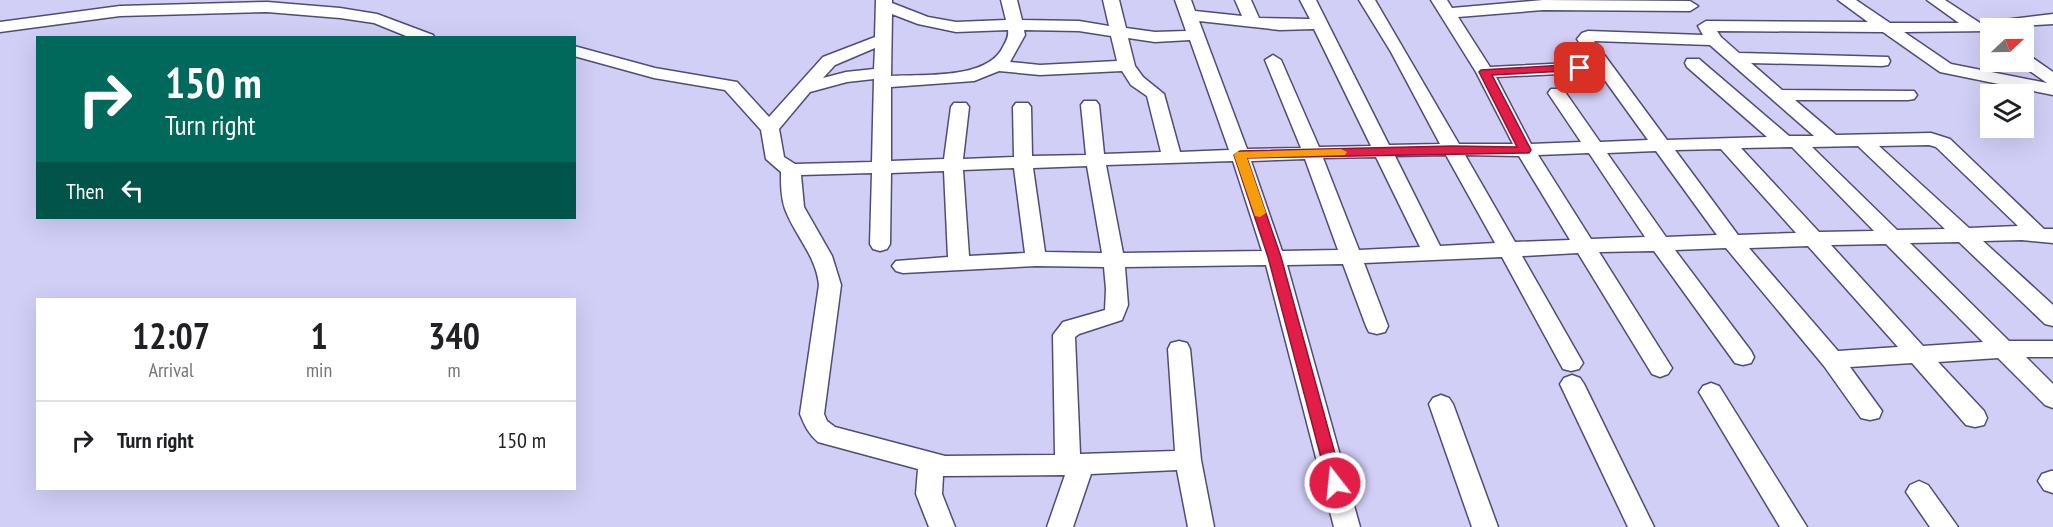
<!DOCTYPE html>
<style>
:root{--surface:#fff;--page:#f2f2f2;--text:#202124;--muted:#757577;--line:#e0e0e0}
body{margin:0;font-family:"PT Sans Narrow",sans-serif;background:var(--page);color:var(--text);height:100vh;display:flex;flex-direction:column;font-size:22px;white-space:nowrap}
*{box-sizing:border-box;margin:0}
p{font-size:20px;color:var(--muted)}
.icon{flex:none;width:33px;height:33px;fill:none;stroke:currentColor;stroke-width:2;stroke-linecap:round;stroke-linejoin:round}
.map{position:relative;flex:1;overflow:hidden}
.panel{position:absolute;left:36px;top:298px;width:540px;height:192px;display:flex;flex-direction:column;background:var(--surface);border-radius:0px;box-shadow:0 6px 24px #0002}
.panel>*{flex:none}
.banner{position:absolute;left:36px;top:36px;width:540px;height:183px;border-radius:0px;box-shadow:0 6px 24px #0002;background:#00695c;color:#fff;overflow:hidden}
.needle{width:39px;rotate:68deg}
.buttons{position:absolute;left:1980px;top:18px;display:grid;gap:12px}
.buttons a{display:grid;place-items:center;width:54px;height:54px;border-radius:0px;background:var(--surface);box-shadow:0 6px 24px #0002;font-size:30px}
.pin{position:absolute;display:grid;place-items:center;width:51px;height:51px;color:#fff;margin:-26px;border-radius:12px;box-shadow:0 3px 9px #0006}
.me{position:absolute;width:66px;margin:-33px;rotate:344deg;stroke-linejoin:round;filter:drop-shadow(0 0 4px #0008)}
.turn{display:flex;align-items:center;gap:21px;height:126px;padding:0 30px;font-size:27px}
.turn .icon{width:78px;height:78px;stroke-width:2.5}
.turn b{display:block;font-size:42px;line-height:51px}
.then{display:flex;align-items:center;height:57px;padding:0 30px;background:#0003;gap:12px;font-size:22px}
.eta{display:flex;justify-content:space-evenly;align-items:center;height:102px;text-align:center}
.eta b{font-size:36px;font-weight:800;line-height:42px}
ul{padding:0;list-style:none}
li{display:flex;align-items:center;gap:18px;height:78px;padding:0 30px;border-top:2px solid var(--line)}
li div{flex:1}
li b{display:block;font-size:22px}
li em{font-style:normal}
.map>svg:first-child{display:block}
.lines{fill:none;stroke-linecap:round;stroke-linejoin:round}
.minor-casing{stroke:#514c76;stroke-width:3}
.minor{fill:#fff;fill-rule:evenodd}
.route{fill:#e11d48;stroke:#92132f;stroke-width:1.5}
.slow{fill:#f59e0b}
</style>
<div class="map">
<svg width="2053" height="527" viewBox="0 0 2053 527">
<rect width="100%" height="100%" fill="#d2cff7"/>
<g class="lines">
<g class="minor-casing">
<g id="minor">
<path d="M 876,0 L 892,0 L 892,3 L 928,17 L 956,22 L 1006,20 L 1001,0 L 1017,0 L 1022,20 L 1079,21 L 1109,26 L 1103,0 L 1119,0 L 1126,28 L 1155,32 L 1186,31 L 1175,0 L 1191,0 L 1195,11 L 1242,16 L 1235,0 L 1251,0 L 1259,18 L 1310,19 L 1300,0 L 1316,0 L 1389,145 L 1440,144 L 1391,52 L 1359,0 L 1375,0 L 1459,144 L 1513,144 L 1476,72 L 1431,0 L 1447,0 L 1452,8 L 1543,0 L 1690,1 L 1698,6 L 1690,11 L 1543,10 L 1458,17 L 1490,67 L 1592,62 L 1577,39 L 1582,33 L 1588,31 L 1703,35 L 1698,26 L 1706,21 L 1868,22 L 1838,0 L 1856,0 L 1890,23 L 1959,23 L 1927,0 L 1945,0 L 1980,23 L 2053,14 L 2053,24 L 1990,28 L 1990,31 L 1904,32 L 1951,64 L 2047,83 L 2017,62 L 2024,62 L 2024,55 L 2030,56 L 2053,72 L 2053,95 L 1940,72 L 1883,32 L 1717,31 L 1721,37 L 1739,53 L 1888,57 L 1890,61 L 1888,65 L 1882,66 L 1751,63 L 1782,90 L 1914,91 L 1917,95 L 1914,99 L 1908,100 L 1795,100 L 1836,135 L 1931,133 L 1950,139 L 2044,229 L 2053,229 L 2053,243 L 2022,240 L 1983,241 L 2053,305 L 2053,326 L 2045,324 L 1959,242 L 1910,243 L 2009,341 L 2053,341 L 2053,357 L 2026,357 L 2053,384 L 2053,408 L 2045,405 L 1998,358 L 1938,362 L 1984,411 L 1987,418 L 1984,425 L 1975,427 L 1966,425 L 1912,363 L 1850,367 L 1882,411 L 1879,418 L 1870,420 L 1861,418 L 1824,366 L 1726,248 L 1675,250 L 1751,351 L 1754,357 L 1751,363 L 1743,365 L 1735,363 L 1654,251 L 1599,252 L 1672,368 L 1668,374 L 1660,377 L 1652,374 L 1578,253 L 1522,256 L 1583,363 L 1579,369 L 1571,371 L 1563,369 L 1502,257 L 1364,263 L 1388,326 L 1385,332 L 1377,334 L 1369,332 L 1366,326 L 1343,264 L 1287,265 L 1360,527 L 1334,527 L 1266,265 L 1125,267 L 1128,305 L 1122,320 L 1079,334 L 1075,337 L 1080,454 L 1175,451 L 1168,349 L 1171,343 L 1179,341 L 1187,343 L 1190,349 L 1201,460 L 1214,527 L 1188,527 L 1177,470 L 1091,474 L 1073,527 L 1047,527 L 1065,475 L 943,476 L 942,494 L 955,527 L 929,527 L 916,494 L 918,469 L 818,442 C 808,433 805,426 800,414 L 819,285 C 816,255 795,236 785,209 C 781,197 781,185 781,172 L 766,159 L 761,130 L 725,90 L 654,78 L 574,56 L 574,46 L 655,68 L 737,82 L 769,117 L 823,57 L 875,37 ZM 892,14 L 918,24 L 956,32 L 1008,30 C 1009,37 1006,41 1003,47 C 987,80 923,74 891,76 ZM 1199,21 L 1280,30 L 1314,29 L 1371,146 L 1319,147 L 1281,60 L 1273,55 L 1265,60 L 1301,148 L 1247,149 ZM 1024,30 L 1079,31 L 1111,36 L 1117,61 L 1040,65 L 1010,62 L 1025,35 ZM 1128,38 L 1155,42 L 1190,40 L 1229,150 L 1180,152 L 1164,94 L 1143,77 L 1135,66 ZM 1594,41 L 1710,45 L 1814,136 L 1789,136 L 1699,59 L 1687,59 L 1685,63 L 1687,67 L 1767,137 L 1667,140 ZM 875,48 L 874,69 L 846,72 L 823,78 L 835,65 ZM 999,71 L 1040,75 L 1122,71 L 1131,85 L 1147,96 L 1161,152 L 1104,154 L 1099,105 L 1096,101 L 1084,101 L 1081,105 L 1086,155 L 1032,156 L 1031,107 L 1028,103 L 1016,103 L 1013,107 L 1014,157 L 963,159 L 969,107 L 966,103 L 954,103 L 951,107 L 944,159 L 891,161 L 891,87 L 974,81 ZM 1599,72 L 1648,140 L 1600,142 L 1563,89 L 1551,89 L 1548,93 L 1581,142 L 1531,144 L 1496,77 ZM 874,79 L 872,162 L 795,164 L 784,157 L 779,129 L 810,92 L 847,82 ZM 1929,145 L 1936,147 L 2018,226 L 1969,228 L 1879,146 ZM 1858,146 L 1945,229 L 1897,230 L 1812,147 ZM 1792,147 L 1874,231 L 1819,232 L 1741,148 ZM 1721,149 L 1796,233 L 1738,235 L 1675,150 ZM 1656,151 L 1717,235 L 1666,237 L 1607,153 ZM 1589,153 L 1645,237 L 1591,239 L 1538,155 ZM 1446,155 L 1495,243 L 1440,246 L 1395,156 ZM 1465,155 L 1519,156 L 1570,240 L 1515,242 ZM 1376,157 L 1420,247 L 1359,250 L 1323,158 ZM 1305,159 L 1338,250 L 1282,251 L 1251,161 ZM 1233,161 L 1262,251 L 1123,253 L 1106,165 ZM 1087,166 L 1102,253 L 1045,252 L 1033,168 ZM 1014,168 L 1025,253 L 969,256 L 963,170 ZM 944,171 L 948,257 L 896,261 L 892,266 L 896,271 L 903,273 L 1036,266 L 1104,267 L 1106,289 L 1105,310 L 1063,322 L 1053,335 L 1055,455 L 945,456 L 835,427 L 827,421 L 824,414 L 841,285 L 832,256 L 804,207 L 801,175 L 872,173 L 870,244 L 873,249 L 880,251 L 887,249 L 890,244 L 891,173 ZM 1886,244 L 1983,342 L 1923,346 L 1831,245 ZM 1808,246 L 1898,347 L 1838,351 L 1749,248 Z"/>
<path d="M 267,2 L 340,8 L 377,14 L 433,35 L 435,38 L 411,38 L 374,23 L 340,18 L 267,12 L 120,16 L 0,32 L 0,22 L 120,6 Z"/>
<path d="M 1572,375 L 1580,378 L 1584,384 L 1654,527 L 1628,527 L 1560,384 L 1564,378 Z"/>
<path d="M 1711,383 L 1719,386 L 1807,527 L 1780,527 L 1699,392 L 1703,386 Z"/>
<path d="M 1441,395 L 1449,398 L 1453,404 L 1498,527 L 1472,527 L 1429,404 L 1433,398 Z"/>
<path d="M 2051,471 L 2053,471 L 2053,493 L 2044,490 L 2038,481 L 2042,474 Z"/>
<path d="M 1919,481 L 1928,485 L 1958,527 L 1930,527 L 1906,492 L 1910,485 Z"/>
</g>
</g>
<use href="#minor" class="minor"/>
</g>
<path class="route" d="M 1580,64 L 1585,68 L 1584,70 L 1492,75 L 1531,150 L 1529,153 L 1247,158 L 1281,257 L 1343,483 L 1341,488 L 1335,490 L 1329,488 L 1268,257 L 1234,155 L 1240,151 L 1452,146 L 1517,147 L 1479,72 L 1481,70 Z"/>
<path class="slow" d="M 1341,149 L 1347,152 L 1345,155 L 1247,158 L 1266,213 L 1260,217 L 1255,216 L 1234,155 L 1236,152 Z"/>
</svg>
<div class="buttons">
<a><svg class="needle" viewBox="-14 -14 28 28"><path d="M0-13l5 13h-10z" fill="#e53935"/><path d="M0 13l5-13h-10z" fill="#757577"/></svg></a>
<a><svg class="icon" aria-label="layers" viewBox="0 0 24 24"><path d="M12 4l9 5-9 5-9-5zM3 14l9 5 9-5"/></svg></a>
</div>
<div class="pin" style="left:1580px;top:68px;background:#d93025"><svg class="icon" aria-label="arrive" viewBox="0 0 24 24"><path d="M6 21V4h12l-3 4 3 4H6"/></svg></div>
<svg class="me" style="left:1335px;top:483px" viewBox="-20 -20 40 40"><circle r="17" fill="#e11d48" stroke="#fff" stroke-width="3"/><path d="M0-11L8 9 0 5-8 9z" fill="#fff"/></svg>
<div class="banner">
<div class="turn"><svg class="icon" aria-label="right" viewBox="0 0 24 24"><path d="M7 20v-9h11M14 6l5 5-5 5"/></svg><div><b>150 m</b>Turn right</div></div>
<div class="then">Then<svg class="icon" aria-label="left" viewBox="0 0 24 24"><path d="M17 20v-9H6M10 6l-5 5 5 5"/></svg></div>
</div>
<section class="panel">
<div class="eta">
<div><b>12:07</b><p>Arrival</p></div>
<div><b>1</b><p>min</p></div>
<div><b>340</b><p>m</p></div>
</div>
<ul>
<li><svg class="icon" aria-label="right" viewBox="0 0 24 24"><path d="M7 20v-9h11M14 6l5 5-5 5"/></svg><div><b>Turn right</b></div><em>150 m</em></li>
</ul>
</section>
</div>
